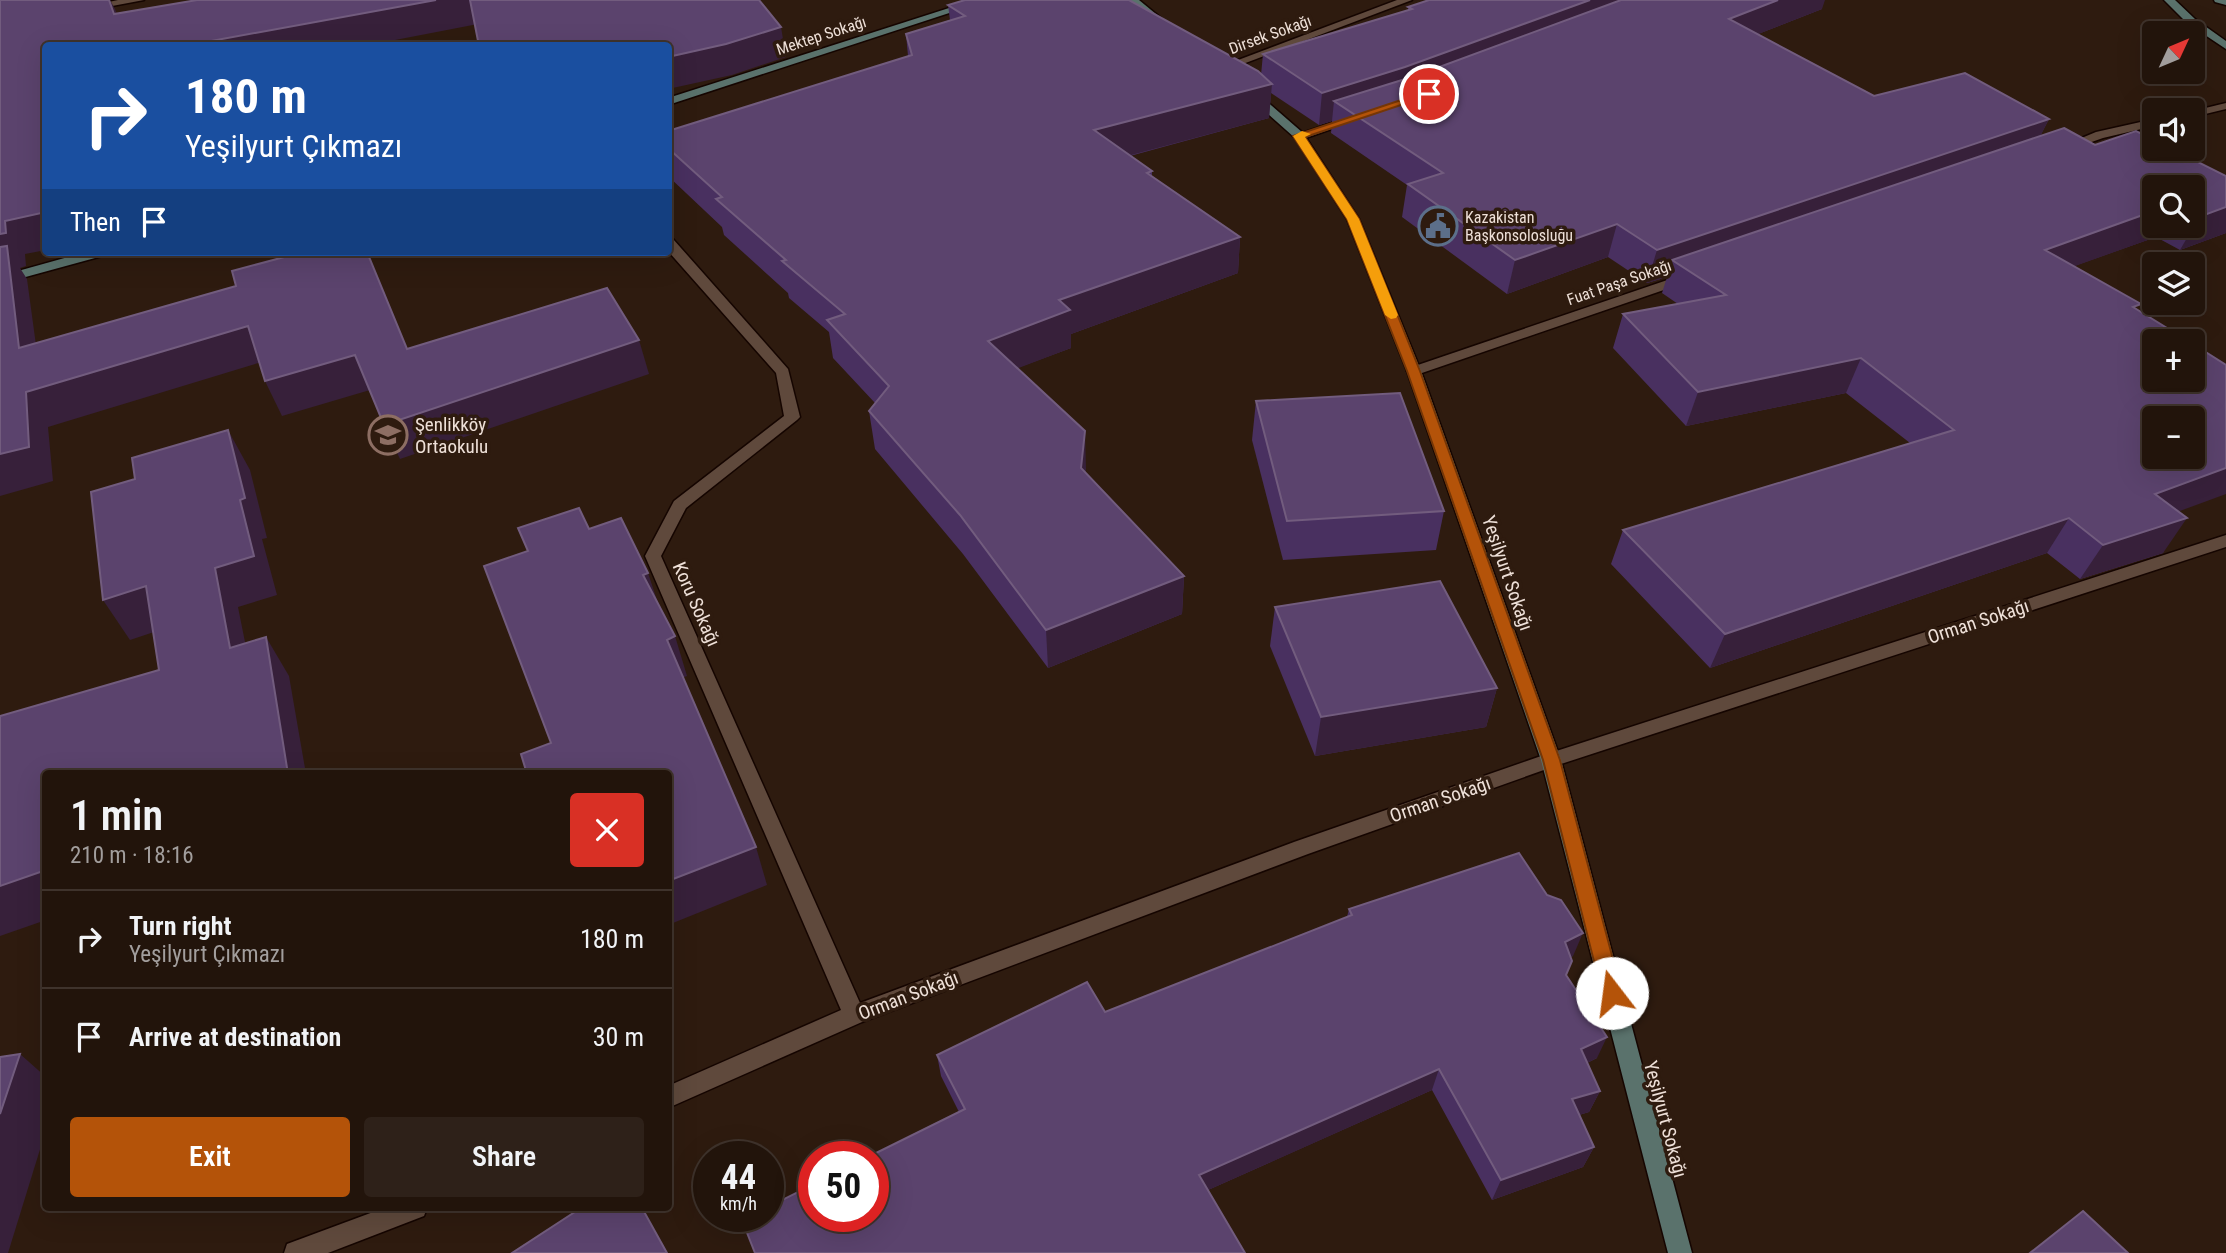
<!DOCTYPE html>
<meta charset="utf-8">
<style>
:root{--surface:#22140b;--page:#2e2119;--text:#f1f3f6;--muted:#a29e9d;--line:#3f332c;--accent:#b45309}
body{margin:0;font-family:"Roboto Condensed",sans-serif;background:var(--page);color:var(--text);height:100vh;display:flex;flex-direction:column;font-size:26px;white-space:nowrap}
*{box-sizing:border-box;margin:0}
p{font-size:23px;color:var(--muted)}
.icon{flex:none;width:38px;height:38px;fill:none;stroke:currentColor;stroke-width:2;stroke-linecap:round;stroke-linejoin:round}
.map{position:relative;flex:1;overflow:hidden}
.details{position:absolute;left:42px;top:770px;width:630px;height:441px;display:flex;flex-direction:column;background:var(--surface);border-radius:7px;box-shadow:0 7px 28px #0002,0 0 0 2px var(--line)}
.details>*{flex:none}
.banner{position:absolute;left:42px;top:42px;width:630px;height:214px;border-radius:7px;box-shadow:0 7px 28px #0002,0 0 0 2px var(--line);background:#1a4fa0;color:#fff;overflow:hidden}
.needle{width:46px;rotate:46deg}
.tools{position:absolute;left:2142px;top:21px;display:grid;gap:14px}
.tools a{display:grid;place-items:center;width:63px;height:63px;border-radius:7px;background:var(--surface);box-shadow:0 7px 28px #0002,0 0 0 2px var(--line);font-size:35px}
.speed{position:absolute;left:693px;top:1141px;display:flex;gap:14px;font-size:35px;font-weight:700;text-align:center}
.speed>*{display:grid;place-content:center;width:91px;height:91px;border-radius:50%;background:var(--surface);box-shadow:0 7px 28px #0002,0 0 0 2px var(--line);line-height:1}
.speed small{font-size:18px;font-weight:400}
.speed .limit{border:10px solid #d22;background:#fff;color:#111}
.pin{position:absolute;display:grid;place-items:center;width:60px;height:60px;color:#fff;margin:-30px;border:4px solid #fff;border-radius:50%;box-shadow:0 2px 7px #0007}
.me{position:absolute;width:77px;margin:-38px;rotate:345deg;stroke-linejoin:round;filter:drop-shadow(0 0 5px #0008)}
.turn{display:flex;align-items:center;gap:24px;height:147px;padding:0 28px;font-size:32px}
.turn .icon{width:91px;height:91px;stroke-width:2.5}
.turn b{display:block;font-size:49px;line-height:60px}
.then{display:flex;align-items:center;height:66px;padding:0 28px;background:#0003;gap:14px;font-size:26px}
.round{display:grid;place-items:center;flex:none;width:74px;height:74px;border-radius:7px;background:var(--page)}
.head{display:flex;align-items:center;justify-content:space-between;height:119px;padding:0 28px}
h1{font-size:42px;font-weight:600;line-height:52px}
.primary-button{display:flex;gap:14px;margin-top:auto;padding:14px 28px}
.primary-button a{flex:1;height:80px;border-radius:7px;background:var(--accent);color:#fff;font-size:28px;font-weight:600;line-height:80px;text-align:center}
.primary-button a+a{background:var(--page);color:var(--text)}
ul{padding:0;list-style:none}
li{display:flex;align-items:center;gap:21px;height:98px;padding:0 28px;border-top:2px solid var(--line)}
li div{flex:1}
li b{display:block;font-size:26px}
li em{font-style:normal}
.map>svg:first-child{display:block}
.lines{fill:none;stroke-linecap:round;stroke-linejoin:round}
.minor-casing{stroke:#150500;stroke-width:3}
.secondary-casing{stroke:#150500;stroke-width:3}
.minor{fill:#5f493c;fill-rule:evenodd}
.secondary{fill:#5a726c;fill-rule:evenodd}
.wall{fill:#493060;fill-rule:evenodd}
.shaded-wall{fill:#37203a}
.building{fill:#5b436d;stroke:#725c7e;stroke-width:2;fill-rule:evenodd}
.route{fill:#b45309;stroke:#753606;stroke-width:2}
.slow{fill:#f59e0b}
.labels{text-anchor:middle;stroke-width:7;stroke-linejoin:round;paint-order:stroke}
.far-street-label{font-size:16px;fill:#eee0d8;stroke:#2e1b0f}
.far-poi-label{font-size:16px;fill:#eee0d8;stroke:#2e1b0f;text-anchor:start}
.poi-label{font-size:19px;fill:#eee0d8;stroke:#2e1b0f;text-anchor:start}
.street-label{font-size:19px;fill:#eee0d8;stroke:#2e1b0f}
</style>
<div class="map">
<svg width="2226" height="1253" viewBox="0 0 2226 1253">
<rect width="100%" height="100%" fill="#2e1b0f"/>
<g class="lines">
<g class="minor-casing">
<g id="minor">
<path d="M 118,0 L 144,0 L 91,10 L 86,7 Z"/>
<path d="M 1397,0 L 1412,0 L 1227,70 L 1217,68 Z"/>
<path d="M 2226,103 L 2226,109 L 2193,117 L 2193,111 Z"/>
<path d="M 1350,117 L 1360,119 L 1303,139 L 1293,136 Z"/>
<path d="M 2154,119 L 2154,126 L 2103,138 L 2066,151 L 2060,147 L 2096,132 Z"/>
<path d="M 668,238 L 673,239 L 788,369 L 800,417 L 797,420 L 686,508 L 661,556 L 860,1003 L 1294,842 L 1544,755 L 2226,535 L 2226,547 L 1558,765 L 1308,854 L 862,1022 L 668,1108 L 668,1086 L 841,1010 L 645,556 L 674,501 L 784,416 L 776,373 L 668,251 Z"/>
<path d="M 1685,274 L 1690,275 L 1690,281 L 1419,374 L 1414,375 L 1407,371 L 1409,368 Z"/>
<path d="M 384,1208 L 427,1208 L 424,1216 L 328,1253 L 284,1253 L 287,1244 Z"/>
</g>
</g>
<g class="secondary-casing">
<g id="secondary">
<path d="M 974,0 L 989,0 L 668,105 L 668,98 Z"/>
<path d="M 1127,0 L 1139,0 L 1162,19 L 1153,21 Z"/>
<path d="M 2164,0 L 2175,0 L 2195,19 L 2226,41 L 2226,49 L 2187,23 Z"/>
<path d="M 2214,0 L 2226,0 L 2226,5 L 2215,2 Z"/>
<path d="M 1249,93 L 1257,93 L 1303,133 L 1359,219 L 1421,371 L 1561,760 L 1692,1253 L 1668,1253 L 1541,760 L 1407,371 L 1347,219 L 1295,138 L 1249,97 Z"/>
<path d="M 86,252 L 108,252 L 106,255 L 0,284 L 0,276 Z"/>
</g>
</g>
<use href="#minor" class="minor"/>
<use href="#secondary" class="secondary"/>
</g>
<g class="wall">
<path d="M 948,5 L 1261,75 L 1263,54 L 1408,10 L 1408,7 L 1822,9 L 1758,34 L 1874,96 L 2049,119 L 2040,136 L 2095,145 L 2226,176 L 2226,233 L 2180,250 L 2156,237 L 2074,266 L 2138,310 L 2178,512 L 2163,553 L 2080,579 L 2047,553 L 1710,668 L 1611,564 L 1623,530 L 1910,443 L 1846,393 L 1686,426 L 1613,348 L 1623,314 L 1678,304 L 1662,293 L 1667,277 L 1647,283 L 1608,257 L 1507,294 L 1402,217 L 1407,185 L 1331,133 L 1332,121 L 1319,125 L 1271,93 L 1269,118 L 1130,156 L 1152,171 L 1152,176 L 1240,237 L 1238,273 L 1071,334 L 1071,348 L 1017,368 L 1085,431 L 1085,473 L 1184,576 L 1182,614 L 1048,668 L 963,554 L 875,449 L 869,411 L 875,403 L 833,358 L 829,332 L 789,298 L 788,293 L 724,235 L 722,227 L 668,176 L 668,131 L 908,56 L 906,34 L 950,20 ZM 2154,187 L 2193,187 L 2193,226 L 2154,226 Z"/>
<path d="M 1256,401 L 1444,511 L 1436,550 L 1283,560 L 1252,440 Z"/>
<path d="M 1275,607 L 1497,688 L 1486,727 L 1315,756 L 1270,646 Z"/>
<path d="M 1349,909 L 1573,956 L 1570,957 L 1566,975 L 1597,1058 L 1587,1063 L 1600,1091 L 1589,1112 L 1579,1115 L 1594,1147 L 1583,1167 L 1492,1200 L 1432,1090 L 1208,1190 L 959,1112 L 941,1076 L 937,1055 L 1105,1012 L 1347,917 Z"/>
</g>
<g class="shaded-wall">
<path d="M 109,0 L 110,0 L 115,9 L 129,45 Z"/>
<path d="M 436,0 L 471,0 L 478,24 L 364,46 L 184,46 Z"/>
<path d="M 1590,0 L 1620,0 L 1615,19 L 1334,101 L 1332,121 L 1319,125 L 1322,93 Z"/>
<path d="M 1778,0 L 1825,0 L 1822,9 L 1720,49 L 1729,19 Z"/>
<path d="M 781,27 L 786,57 L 732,75 L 668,89 L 668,57 Z"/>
<path d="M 1272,84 L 1269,118 L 1094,165 L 1094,130 Z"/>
<path d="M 2049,119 L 2033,151 L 1672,260 L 1667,277 L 1647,283 L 1657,250 Z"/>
<path d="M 2226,207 L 2226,233 L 2180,250 L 2199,217 Z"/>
<path d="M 2154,211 L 2154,226 L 2162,226 L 2156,237 L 2028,283 L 2045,250 Z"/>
<path d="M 46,212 L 46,250 L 25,254 L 26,266 L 20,268 L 27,279 L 41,382 L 19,348 L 0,273 L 0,234 L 5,221 Z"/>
<path d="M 1617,224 L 1608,257 L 1507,294 L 1515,260 Z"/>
<path d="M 1240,237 L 1238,273 L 1071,334 L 1071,348 L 990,379 L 988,341 L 1059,300 Z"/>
<path d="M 248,326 L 265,361 L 48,427 L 53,481 L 0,496 L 0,454 L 26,392 Z"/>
<path d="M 639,340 L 649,374 L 400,459 L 384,425 Z"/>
<path d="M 355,355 L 370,390 L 282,416 L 265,381 Z"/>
<path d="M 1861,358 L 1846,393 L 1686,426 L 1698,392 Z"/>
<path d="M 228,430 L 250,470 L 267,538 L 262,539 L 277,595 L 238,607 L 254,687 L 230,648 L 215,568 L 240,500 Z"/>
<path d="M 1085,431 L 1086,469 L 1081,506 L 1081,468 Z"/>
<path d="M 2226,468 L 2226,494 L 2131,529 L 2155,494 Z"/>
<path d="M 2069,518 L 2047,553 L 1710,668 L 1725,634 Z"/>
<path d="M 2187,518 L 2163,553 L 2080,579 L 2103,545 Z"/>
<path d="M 648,573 L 661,612 L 643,575 Z"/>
<path d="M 1184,576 L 1182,614 L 1048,668 L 1046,630 Z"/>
<path d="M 146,586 L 172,626 L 130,640 L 103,600 Z"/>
<path d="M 675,636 L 687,676 L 679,679 L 667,640 Z"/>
<path d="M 266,637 L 289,676 L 306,774 L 288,774 Z"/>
<path d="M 1497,688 L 1486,727 L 1315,756 L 1321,717 Z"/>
<path d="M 756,847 L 767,885 L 668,925 L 668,881 Z"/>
<path d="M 46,870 L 46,920 L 0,936 L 0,886 Z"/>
<path d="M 1583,933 L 1573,956 L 1555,965 L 1565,942 Z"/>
<path d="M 1607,1037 L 1597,1058 L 1571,1071 L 1581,1049 Z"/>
<path d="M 20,1054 L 46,1077 L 46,1130 L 8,1253 L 0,1253 L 0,1114 Z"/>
<path d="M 1439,1069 L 1432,1090 L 1197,1195 L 1199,1175 Z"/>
<path d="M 1600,1091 L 1589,1112 L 1562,1120 L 1572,1099 Z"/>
<path d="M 1594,1147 L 1583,1167 L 1492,1200 L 1501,1180 Z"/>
</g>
<g class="building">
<path d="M 0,0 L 109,0 L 114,14 L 197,0 L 436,0 L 184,46 L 46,46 L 46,212 L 5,221 L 6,233 L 0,234 Z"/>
<path d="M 470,0 L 759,0 L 781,27 L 726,44 L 668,57 L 668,46 L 479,46 Z"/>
<path d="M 965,0 L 1129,0 L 1258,71 L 1272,84 L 1094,130 L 1152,171 L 1147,173 L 1240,237 L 1059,300 L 1070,310 L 988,341 L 1085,431 L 1081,468 L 1184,576 L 1046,630 L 960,515 L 869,411 L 889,386 L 827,320 L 845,314 L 782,261 L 786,260 L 716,199 L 722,197 L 668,148 L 668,131 L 912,55 L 906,34 L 965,16 L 948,5 Z"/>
<path d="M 1429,0 L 1590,0 L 1405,67 L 1322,93 L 1263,54 L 1412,9 L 1408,7 Z"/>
<path d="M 1621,0 L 1778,0 L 1729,19 L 1874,96 L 1965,73 L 2049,119 L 1657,250 L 1617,224 L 1515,260 L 1408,184 L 1443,173 L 1334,101 L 1415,76 Z"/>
<path d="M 2064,128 L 2095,145 L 2136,131 L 2154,140 L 2154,149 L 2172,149 L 2226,176 L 2226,207 L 2199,217 L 2193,213 L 2193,187 L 2154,187 L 2154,211 L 2045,250 L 2141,304 L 2133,307 L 2188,341 L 2154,341 L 2154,380 L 2193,380 L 2193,344 L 2226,365 L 2226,468 L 2155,494 L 2187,518 L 2103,545 L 2069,518 L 1725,634 L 1623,530 L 1954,430 L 1861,358 L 1698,392 L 1623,314 L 1726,295 L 1672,260 ZM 2154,418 L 2193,418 L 2193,457 L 2154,457 Z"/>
<path d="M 7,246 L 19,348 L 236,286 L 232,271 L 303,252 L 367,252 L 407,349 L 607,288 L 639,340 L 384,425 L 355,355 L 265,381 L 248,326 L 26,392 L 29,447 L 0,454 L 0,247 Z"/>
<path d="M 1400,393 L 1444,511 L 1287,521 L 1256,401 Z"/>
<path d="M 228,430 L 245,498 L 240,500 L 254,556 L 215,568 L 230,648 L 266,637 L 288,774 L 46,774 L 46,870 L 0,886 L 0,716 L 159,670 L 146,586 L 103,600 L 91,492 L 135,479 L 132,458 Z"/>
<path d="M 579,508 L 589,529 L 621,518 L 648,573 L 643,575 L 675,636 L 667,640 L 756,847 L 668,881 L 668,774 L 527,774 L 521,754 L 551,743 L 484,566 L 528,551 L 518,528 Z"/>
<path d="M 1440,581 L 1497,688 L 1321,717 L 1275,607 Z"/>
<path d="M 1519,853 L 1547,895 L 1561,900 L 1583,933 L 1565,942 L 1572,961 L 1566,975 L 1607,1037 L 1581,1049 L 1600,1091 L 1572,1099 L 1594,1147 L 1501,1180 L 1439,1069 L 1199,1175 L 1245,1253 L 755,1253 L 742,1220 L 749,1216 L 768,1216 L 768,1207 L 814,1184 L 814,1216 L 873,1216 L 873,1157 L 868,1157 L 965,1109 L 937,1055 L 1087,982 L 1105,1012 L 1352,915 L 1349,909 Z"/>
<path d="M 20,1054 L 0,1114 L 0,1057 Z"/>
<path d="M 581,1208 L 642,1208 L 667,1253 L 512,1253 Z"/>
<path d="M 2083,1211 L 2128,1253 L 2030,1253 Z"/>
</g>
<path class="route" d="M 1425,92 L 1434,94 L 1305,137 L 1359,219 L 1420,371 L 1560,760 L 1622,993 L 1619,1000 L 1612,1002 L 1605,1000 L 1602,993 L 1543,760 L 1407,371 L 1347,219 L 1293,136 Z"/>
<path class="slow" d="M 1302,131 L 1311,134 L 1305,137 L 1359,219 L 1398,315 L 1396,318 L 1391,319 L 1385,315 L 1347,219 L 1293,136 Z"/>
<defs>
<g id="civic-ring" transform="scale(2.0125)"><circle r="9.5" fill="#2e1b0f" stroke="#5c6f8a" stroke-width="1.5"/><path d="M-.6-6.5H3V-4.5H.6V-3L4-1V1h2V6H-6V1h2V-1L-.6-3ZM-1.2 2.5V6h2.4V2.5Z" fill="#5c6f8a"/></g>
<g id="school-ring" transform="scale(2.0125)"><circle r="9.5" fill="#2e1b0f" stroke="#8d6e63" stroke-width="1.5"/><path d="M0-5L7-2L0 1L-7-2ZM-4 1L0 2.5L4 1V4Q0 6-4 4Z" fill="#8d6e63"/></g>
</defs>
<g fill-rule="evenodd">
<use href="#civic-ring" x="1438" y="226"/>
<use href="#school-ring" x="388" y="435"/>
</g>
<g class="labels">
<g class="far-street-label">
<text transform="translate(1270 34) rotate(-20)" y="6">Dirsek Sokağı</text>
<text transform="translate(821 35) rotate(-18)" y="6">Mektep Sokağı</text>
<text transform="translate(1619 282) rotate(-19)" y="6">Fuat Paşa Sokağı</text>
</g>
<g class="far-poi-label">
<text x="1465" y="223">Kazakistan<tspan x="1465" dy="18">Başkonsolosluğu</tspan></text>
</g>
<g class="poi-label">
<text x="415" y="431">Şenlikköy<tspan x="415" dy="22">Ortaokulu</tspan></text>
</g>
<g class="street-label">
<text transform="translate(1508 573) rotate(71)" y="7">Yeşilyurt Sokağı</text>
<text transform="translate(697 604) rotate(66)" y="7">Koru Sokağı</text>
<text transform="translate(1978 621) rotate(-18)" y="7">Orman Sokağı</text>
<text transform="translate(1440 799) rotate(-19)" y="7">Orman Sokağı</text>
<text transform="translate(908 995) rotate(-21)" y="7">Orman Sokağı</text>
<text transform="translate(1666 1119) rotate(75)" y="7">Yeşilyurt Sokağı</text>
</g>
</g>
</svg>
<div class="tools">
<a><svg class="needle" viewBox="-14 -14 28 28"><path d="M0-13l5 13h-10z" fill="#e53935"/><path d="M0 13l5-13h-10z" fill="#a29e9d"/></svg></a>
<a><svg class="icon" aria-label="sound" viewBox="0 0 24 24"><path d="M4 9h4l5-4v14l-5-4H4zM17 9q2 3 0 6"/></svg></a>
<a><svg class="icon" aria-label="search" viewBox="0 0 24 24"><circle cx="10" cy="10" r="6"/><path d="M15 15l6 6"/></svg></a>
<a><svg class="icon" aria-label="layers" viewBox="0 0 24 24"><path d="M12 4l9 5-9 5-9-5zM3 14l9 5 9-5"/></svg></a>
<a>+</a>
<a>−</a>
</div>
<div class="speed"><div>44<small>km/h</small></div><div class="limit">50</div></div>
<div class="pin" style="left:1429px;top:94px;background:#d93025"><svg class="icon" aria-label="arrive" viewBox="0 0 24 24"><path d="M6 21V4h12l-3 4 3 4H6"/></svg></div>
<svg class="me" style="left:1612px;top:993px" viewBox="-20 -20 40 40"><circle r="19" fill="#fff"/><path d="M0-13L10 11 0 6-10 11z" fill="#b45309"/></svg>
<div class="banner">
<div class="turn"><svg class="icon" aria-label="right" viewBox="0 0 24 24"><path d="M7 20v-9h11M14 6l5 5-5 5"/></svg><div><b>180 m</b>Yeşilyurt Çıkmazı</div></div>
<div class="then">Then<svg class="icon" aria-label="arrive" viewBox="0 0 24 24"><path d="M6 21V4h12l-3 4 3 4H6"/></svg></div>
</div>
<section class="details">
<div class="head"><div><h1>1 min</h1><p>210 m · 18:16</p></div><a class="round" style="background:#d93025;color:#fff"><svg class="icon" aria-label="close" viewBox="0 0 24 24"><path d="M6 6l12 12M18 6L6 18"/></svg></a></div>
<ul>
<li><svg class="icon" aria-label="right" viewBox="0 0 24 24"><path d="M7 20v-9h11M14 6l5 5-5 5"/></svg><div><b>Turn right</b><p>Yeşilyurt Çıkmazı</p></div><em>180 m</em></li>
<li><svg class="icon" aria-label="arrive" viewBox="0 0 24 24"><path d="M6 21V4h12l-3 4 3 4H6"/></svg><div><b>Arrive at destination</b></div><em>30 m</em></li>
</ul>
<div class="primary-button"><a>Exit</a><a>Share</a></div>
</section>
</div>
